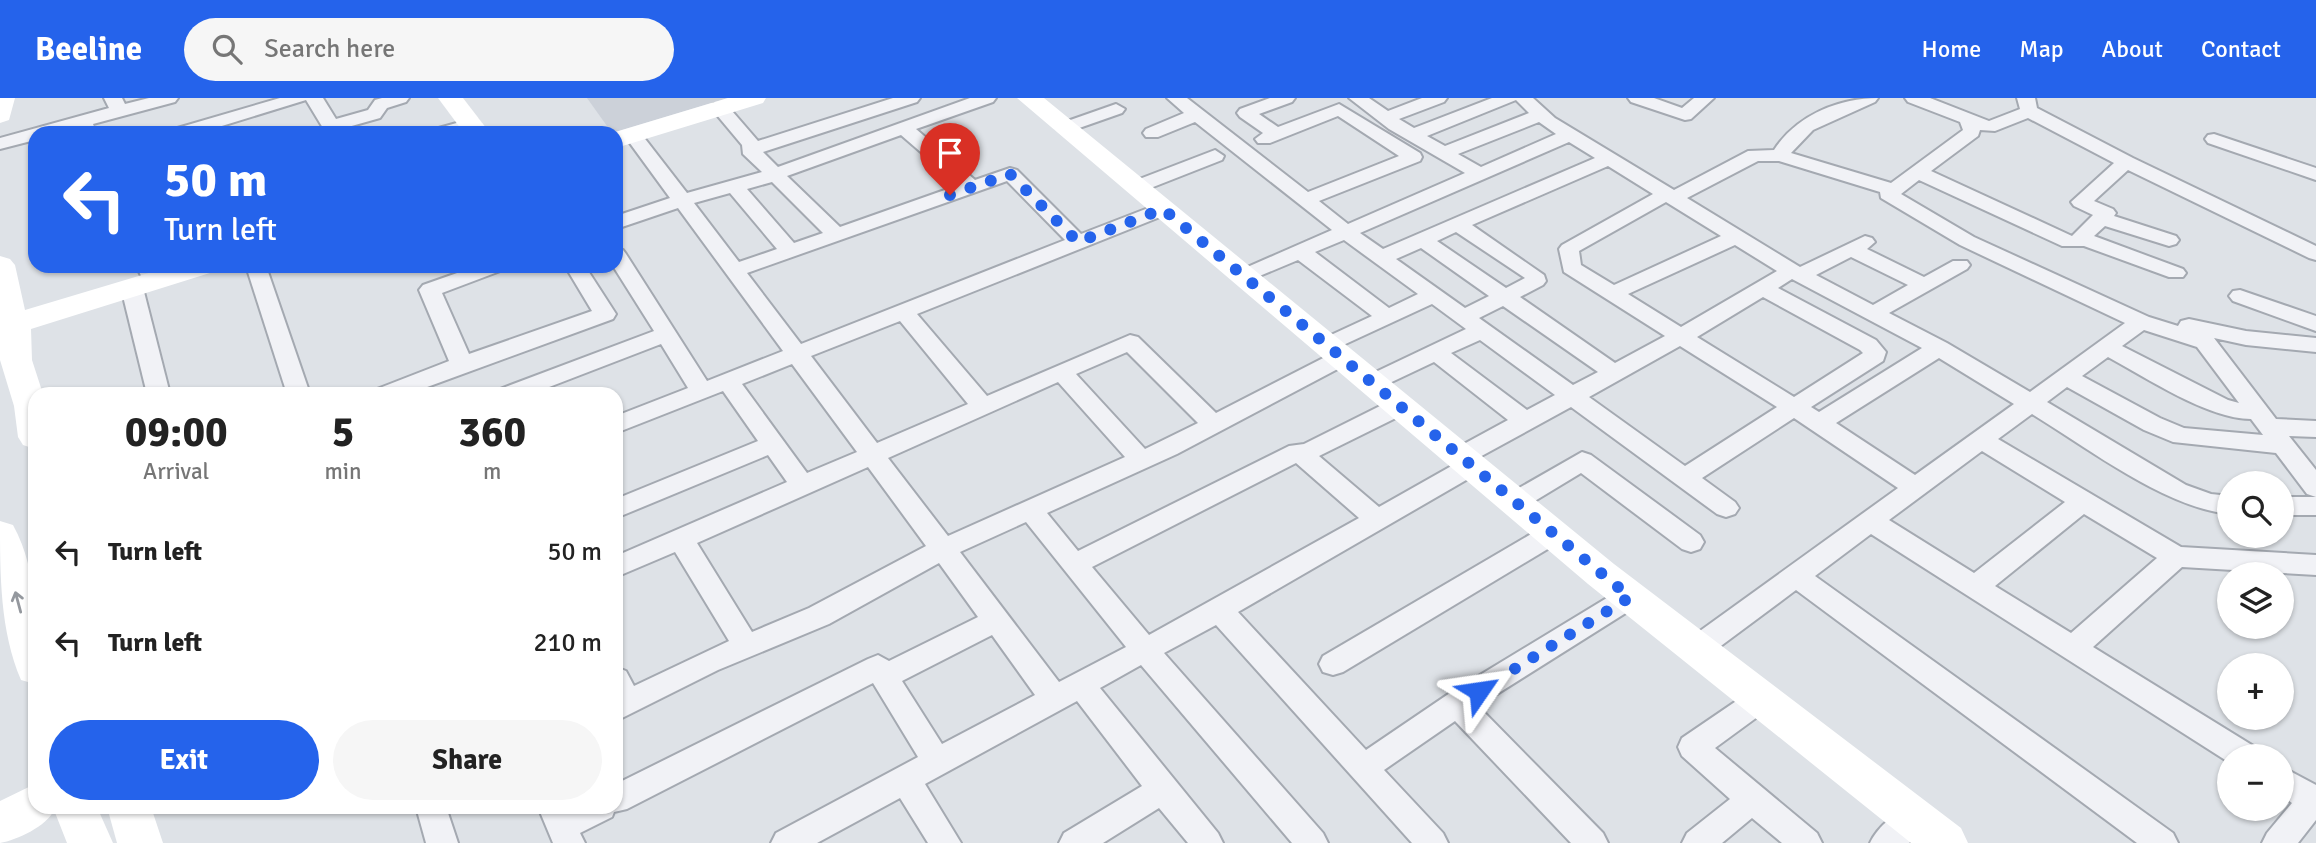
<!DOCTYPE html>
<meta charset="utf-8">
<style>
:root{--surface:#fff;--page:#f6f6f6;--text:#222;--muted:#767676;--accent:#2563eb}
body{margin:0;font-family:Signika,sans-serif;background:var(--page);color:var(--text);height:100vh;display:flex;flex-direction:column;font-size:26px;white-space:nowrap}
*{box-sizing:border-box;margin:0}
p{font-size:23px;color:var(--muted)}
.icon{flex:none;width:38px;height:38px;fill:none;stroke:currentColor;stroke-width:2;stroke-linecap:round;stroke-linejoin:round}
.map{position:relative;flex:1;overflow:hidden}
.panel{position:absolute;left:28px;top:289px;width:595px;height:427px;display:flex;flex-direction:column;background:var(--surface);border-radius:21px;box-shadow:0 2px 5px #0004}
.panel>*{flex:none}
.top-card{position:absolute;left:28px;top:28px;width:595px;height:147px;border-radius:21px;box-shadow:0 2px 5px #0004;background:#2563eb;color:#fff;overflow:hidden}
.tools{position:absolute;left:2217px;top:373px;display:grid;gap:14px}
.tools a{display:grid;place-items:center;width:77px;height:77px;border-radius:50%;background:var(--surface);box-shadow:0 2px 5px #0004;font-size:35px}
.pin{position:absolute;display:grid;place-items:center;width:60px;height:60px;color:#fff;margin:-72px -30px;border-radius:50% 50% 50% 0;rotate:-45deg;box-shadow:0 0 7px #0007}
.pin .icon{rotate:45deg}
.me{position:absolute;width:77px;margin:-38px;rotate:58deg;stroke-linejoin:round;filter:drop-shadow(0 0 5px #0008)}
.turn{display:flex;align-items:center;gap:24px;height:147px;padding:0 21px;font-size:32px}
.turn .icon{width:91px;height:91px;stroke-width:2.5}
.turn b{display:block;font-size:49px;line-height:60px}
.eta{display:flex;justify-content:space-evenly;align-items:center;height:119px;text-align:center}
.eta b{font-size:42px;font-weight:700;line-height:49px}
.cta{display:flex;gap:14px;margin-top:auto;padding:14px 21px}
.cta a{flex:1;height:80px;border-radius:42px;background:var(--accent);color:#fff;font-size:28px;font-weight:700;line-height:80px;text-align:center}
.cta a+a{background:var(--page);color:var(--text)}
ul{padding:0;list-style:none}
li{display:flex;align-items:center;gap:21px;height:91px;padding:0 21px}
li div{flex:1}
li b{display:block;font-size:26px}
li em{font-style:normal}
header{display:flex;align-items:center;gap:42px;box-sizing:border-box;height:98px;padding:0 35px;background:var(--accent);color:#fff}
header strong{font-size:33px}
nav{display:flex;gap:38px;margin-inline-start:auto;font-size:24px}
.search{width:490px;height:63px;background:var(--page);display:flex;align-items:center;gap:18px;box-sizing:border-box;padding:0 24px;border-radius:38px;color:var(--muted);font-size:26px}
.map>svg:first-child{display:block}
.built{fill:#ccd1d9}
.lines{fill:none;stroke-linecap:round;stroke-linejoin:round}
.street-casing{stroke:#a4a9b1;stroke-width:4}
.street{fill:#f1f2f6;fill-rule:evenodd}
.secondary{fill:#fff;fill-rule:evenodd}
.oneway{stroke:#94989e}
.route{stroke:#2563eb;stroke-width:12;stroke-dasharray:0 21.6}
</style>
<header>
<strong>Beeline</strong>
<div class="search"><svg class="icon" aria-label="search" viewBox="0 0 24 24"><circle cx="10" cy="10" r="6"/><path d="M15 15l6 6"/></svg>Search here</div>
<nav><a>Home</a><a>Map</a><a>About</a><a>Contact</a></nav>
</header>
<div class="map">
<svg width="2316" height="745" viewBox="0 0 2316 745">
<rect width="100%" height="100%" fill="#dee2e7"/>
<path class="built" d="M 587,0 L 728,0 L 612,35 Z"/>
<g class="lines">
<g class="street-casing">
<g id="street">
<path d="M 104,0 L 122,0 L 125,6 L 149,0 L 178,0 L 175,4 L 93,26 L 97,35 L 79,35 L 77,30 L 61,35 L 35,35 L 35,42 L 0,51 L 0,40 L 109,10 Z"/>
<path d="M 280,0 L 323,0 L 336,21 L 368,12 L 375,2 L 382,0 L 409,0 L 406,4 L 387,10 L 380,20 L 341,31 L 344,35 L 326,35 L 306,2 L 199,35 L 171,35 L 174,31 Z"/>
<path d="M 893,0 L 920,0 L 917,4 L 763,54 L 778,69 L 970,0 L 996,0 L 993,4 L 916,31 L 975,82 L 1010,70 L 1017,72 L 1081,136 L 1156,107 L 1170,107 L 1173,111 L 1170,115 L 917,216 L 987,298 L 1130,237 L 1138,239 L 1216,315 L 1333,255 L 1341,253 L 1349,255 L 1352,260 L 1349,265 L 1177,356 L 1047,415 L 1078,453 L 1289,348 L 1304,346 L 1392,302 L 1400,300 L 1408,302 L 1412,308 L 1408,314 L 1319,358 L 1379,409 L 1455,366 L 1448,359 L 1451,353 L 1508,322 L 1434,264 L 1379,290 L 1371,293 L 1363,290 L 1360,285 L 1363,280 L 1466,231 L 1432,206 L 1326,255 L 1318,253 L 1315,248 L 1318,243 L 1372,218 L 1298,162 L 1250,182 L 1236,182 L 1233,178 L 1236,174 L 1332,132 L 1195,24 L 1158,39 L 1146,39 L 1143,35 L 1146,31 L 1184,15 L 1167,0 L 1187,0 L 1308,94 L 1399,58 L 1338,18 L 1270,45 L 1258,45 L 1255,41 L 1263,35 L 1240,19 L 1237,15 L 1240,11 L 1270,0 L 1295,0 L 1292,4 L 1259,16 L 1278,29 L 1339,6 L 1420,55 L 1422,59 L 1420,63 L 1319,103 L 1348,126 L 1465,75 L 1389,31 L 1349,0 L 1369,0 L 1388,13 L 1422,0 L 1447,0 L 1444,4 L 1399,21 L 1414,30 L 1492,0 L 1533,0 L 1555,20 L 1674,92 L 1748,53 L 1774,52 C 1796,18 1838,0 1878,0 L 1875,4 L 1813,32 L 1791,55 L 1891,85 L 1963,32 L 1960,24 L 1908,4 L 1905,0 L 1930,0 L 1989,23 L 2020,11 L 2017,0 L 2035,0 L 2037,10 L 2133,60 L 2316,148 L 2316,162 L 2309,160 L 2128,72 L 2094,103 L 2113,111 L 2116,115 L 2114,118 L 2176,138 L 2179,142 L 2176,146 L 2169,148 L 2105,128 L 2094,138 L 2183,171 L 2186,175 L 2183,179 L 2169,179 L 2084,148 L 2062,148 L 1919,82 L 1901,96 L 1974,139 L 2149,219 L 2178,228 L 2181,223 L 2189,221 L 2246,233 L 2316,240 L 2316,254 L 2246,247 L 2214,240 L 2276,321 L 2316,323 L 2316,339 L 2289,338 L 2316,372 L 2316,417 L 2282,417 L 2282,399 L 2316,399 L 2307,396 L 2276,355 L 2173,344 L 2144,332 L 2067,289 L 2047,304 L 2186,387 L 2211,396 L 2230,398 L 2230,416 C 2165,410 2088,350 2032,316 L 1998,341 L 2181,449 L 2316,457 L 2316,477 L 2182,469 L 2093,549 L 2255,649 L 2259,658 L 2230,658 L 2230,665 L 1871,436 L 1815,478 L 2173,735 L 2178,745 L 2137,745 L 1796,492 L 1706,559 L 1696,562 L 1686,559 L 1682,551 L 1686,543 L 1898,390 L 1794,320 L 1702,380 L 1735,404 L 1739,410 L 1735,416 L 1726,419 L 1717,416 L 1571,309 L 1476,361 L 1483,368 L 1480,374 L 1238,514 L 1366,652 L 1447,597 L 1620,492 L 1630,489 L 1640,492 L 1643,499 L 1640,506 L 1478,608 L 1603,735 L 1608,745 L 1571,745 L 1455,623 L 1384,672 L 1443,735 L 1448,745 L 1412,745 L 1216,527 L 1164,555 L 1323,735 L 1328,745 L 1292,745 L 1141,567 L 1100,590 L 1218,735 L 1223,745 L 1188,745 L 1159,710 L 1103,745 L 1059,745 L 1064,735 L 1142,688 L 1077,603 L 925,686 L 961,745 L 928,745 L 900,700 L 817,745 L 771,745 L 776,735 L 918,659 L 873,585 L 627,711 L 614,714 L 612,719 L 580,735 L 585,745 L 553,745 L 538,709 L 616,709 L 616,686 L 868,561 L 878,557 L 889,563 L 978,519 L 939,465 L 829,526 L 718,572 L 616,623 L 616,569 L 626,573 L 634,588 L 729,543 L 675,454 L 616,479 L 616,458 L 787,384 L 768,357 L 616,420 L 616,401 L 758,343 L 723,293 L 616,335 L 616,318 L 688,290 L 661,246 L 531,296 L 497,296 L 500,291 L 654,233 L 613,168 L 616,168 L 616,150 L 623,152 L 626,156 L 707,283 L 783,253 L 678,110 L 616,131 L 616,118 L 670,100 L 624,37 L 633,32 L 639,33 L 687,95 L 762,74 L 743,56 L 742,47 L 711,10 L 714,6 L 726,6 L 758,43 ZM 1516,2 L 1529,15 L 1445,48 L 1427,38 ZM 2028,20 L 2114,65 L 2071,104 L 2074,108 L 2093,117 L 2072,138 L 1931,73 L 1978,38 L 1980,32 L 1995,33 ZM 1539,24 L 1556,36 L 1481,69 L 1458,56 ZM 901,37 L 959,87 L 840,129 L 787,78 ZM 1569,44 L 1595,60 L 1383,151 L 1360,135 ZM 1758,63 L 1779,63 L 1880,94 L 1881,100 L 1960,147 L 2125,225 L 2030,294 L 1947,245 L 1889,215 L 1967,171 L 1970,167 L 1967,163 L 1953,163 L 1924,179 L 1867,151 L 1875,144 L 1872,140 L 1865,138 L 1800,169 L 1687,100 ZM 1608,68 L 1653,96 L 1562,147 L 1559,151 L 1564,174 L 1665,238 L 1615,265 L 1520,199 L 1543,187 L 1546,183 L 1544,177 L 1472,127 ZM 1007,83 L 1065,142 L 801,246 L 747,175 ZM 772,84 L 823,135 L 794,145 L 747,91 ZM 730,95 L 777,151 L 739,164 L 694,105 ZM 1666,104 L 1721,138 L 1614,187 L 1581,167 L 1579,153 ZM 1456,134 L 1525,180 L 1506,190 L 1437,143 ZM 1344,142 L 1418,196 L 1389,210 L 1315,154 ZM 1735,147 L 1777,173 L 1681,229 L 1628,196 ZM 1421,150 L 1489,198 L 1465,210 L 1396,161 ZM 1851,159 L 1908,187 L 1873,207 L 1816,177 ZM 1792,181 L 1922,250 L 1819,314 L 1811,309 L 1883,263 L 1886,254 L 1876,242 L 1778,190 ZM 1763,199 L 1860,252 L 1863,255 L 1794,299 L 1697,239 ZM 1503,208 L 1598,274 L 1573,287 L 1479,220 ZM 900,223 L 968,306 L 877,345 L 811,258 ZM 2144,232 L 2197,249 L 2239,305 L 2228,302 L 2122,248 ZM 1480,242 L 1555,297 L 1527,312 L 1451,255 ZM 1680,248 L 1777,309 L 1685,368 L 1589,299 ZM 1127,254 L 1198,325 L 1145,351 L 1076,276 ZM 2108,259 C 2147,280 2208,321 2251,321 L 2263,337 L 2184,330 L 2160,320 L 2082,278 ZM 1939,260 L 2014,306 L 1915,377 L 1836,325 ZM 792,266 L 857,354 L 807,375 L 742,286 ZM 1058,284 L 1125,359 L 948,438 L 888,360 ZM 1982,353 L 2065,404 L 1974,475 L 1889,422 ZM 1296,365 L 1359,420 L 1149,537 L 1092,469 ZM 868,369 L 926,448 L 809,510 L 752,534 L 697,445 ZM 2084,416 L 2157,460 L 2071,535 L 1995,488 ZM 1026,424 L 1126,549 L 1059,584 L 960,454 ZM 992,537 L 1035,597 L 942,646 L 902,583 Z"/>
<path d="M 1628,0 L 1654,0 L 1682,10 L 1694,0 L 1714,0 L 1691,21 L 1685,22 L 1631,4 Z"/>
<path d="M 1116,6 L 1125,11 L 1122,15 L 1065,35 L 1056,30 L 1059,26 Z"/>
<path d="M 471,21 L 477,22 L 480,26 C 468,38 448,35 432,35 L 435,31 Z"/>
<path d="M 2214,36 L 2316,70 L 2316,82 L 2208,45 L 2205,41 L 2208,37 Z"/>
<path d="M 1215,52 L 1224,58 L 1222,62 L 1143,93 L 1136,95 L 1126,89 L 1129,85 Z"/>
<path d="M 136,168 L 156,168 L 163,183 L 160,187 L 146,187 Z"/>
<path d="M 246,168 L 266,168 L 310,296 L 287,296 Z"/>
<path d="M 477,168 L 506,168 L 503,172 L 442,195 L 469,256 L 592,213 L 565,168 L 585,168 L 616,216 L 613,221 L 408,296 L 374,296 L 377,291 L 449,263 L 419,192 L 423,187 Z"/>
<path d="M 132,184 L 139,185 L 143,190 L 170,296 L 147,296 L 121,190 L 125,185 Z"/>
<path d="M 2240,192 L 2316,218 L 2316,233 L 2233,203 L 2229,198 L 2233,193 Z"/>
<path d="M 1582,354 L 1591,357 L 1700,437 L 1704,444 L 1700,451 L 1691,454 L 1682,451 L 1581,375 L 1523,410 L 1514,413 L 1505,410 L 1501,404 L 1505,398 Z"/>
<path d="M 1552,426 L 1561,429 L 1565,436 L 1561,443 L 1343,574 L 1333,577 L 1323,574 L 1319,566 L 1323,558 L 1543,429 Z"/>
<path d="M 1761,589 L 1771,593 L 1775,601 L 1771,609 L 1715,650 L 1817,735 L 1822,745 L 1782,745 L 1752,720 L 1722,745 L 1682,745 L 1687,735 L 1730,701 L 1682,658 L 1678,649 L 1682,640 L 1751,593 Z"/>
<path d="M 2282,669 L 2316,687 L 2316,722 L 2298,745 L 2262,745 L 2267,735 L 2292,705 L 2282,698 Z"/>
<path d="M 1914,707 L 1925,711 L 1930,721 L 1925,731 L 1909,745 L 1870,745 C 1878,728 1897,713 1914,707 Z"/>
<path d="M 416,709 L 446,709 L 458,745 L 426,745 Z"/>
</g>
</g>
<use href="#street" class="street"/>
<g class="secondary">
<path d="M 0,0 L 15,0 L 9,22 L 0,25 Z"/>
<path d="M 438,0 L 463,0 L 490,35 L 464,35 Z"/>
<path d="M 728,0 L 766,0 L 763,5 L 616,50 L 616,35 L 612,35 Z"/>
<path d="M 1017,0 L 1044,0 L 1614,466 L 1961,730 L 1968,745 L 1911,745 L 1588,486 Z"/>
<path d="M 0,158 L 10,161 L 15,167 L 25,212 L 172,168 L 218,168 L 213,174 L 31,231 L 32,262 L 43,296 L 35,296 L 35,351 L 23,347 L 18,339 L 14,308 L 0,262 Z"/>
<path d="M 0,423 L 13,427 C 40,476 35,533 35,586 L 21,582 C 0,533 0,477 0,423 Z"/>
<path d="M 35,686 L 35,709 L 97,709 L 113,745 L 67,745 L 54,712 C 47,728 17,742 0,745 L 0,703 Z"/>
<path d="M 107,709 L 151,709 L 163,745 L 117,745 Z"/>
</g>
</g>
<defs><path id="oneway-shaft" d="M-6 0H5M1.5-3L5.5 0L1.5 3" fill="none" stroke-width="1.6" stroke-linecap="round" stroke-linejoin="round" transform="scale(1.75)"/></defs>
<use class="oneway" href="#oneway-shaft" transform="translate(18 504) rotate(-105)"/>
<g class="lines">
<path class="route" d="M 950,97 L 1010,76 L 1078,144 L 1163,111 L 1630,499 L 1479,593"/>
</g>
</svg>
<div class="tools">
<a><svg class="icon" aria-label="search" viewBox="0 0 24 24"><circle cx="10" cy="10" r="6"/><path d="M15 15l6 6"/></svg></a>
<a><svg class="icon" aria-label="layers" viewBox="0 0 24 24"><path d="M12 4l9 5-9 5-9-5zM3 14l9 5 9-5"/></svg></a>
<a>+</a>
<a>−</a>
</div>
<div class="pin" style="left:950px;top:97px;background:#d93025"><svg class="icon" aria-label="arrive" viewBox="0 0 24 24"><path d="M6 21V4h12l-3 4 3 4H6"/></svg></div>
<svg class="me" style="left:1479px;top:593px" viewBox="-20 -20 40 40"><path d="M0-17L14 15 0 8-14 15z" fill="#2563eb" stroke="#fff" stroke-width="4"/></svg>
<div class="top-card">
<div class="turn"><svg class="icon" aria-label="left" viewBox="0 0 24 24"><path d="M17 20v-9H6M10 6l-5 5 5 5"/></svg><div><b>50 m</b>Turn left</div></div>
</div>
<section class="panel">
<div class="eta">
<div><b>09:00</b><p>Arrival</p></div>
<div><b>5</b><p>min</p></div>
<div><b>360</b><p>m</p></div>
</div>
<ul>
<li><svg class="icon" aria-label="left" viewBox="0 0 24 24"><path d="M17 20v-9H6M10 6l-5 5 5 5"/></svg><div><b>Turn left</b></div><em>50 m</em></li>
<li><svg class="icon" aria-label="left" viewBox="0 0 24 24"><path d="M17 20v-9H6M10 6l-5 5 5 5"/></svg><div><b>Turn left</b></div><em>210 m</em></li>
</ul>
<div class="cta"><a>Exit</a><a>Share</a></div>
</section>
</div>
